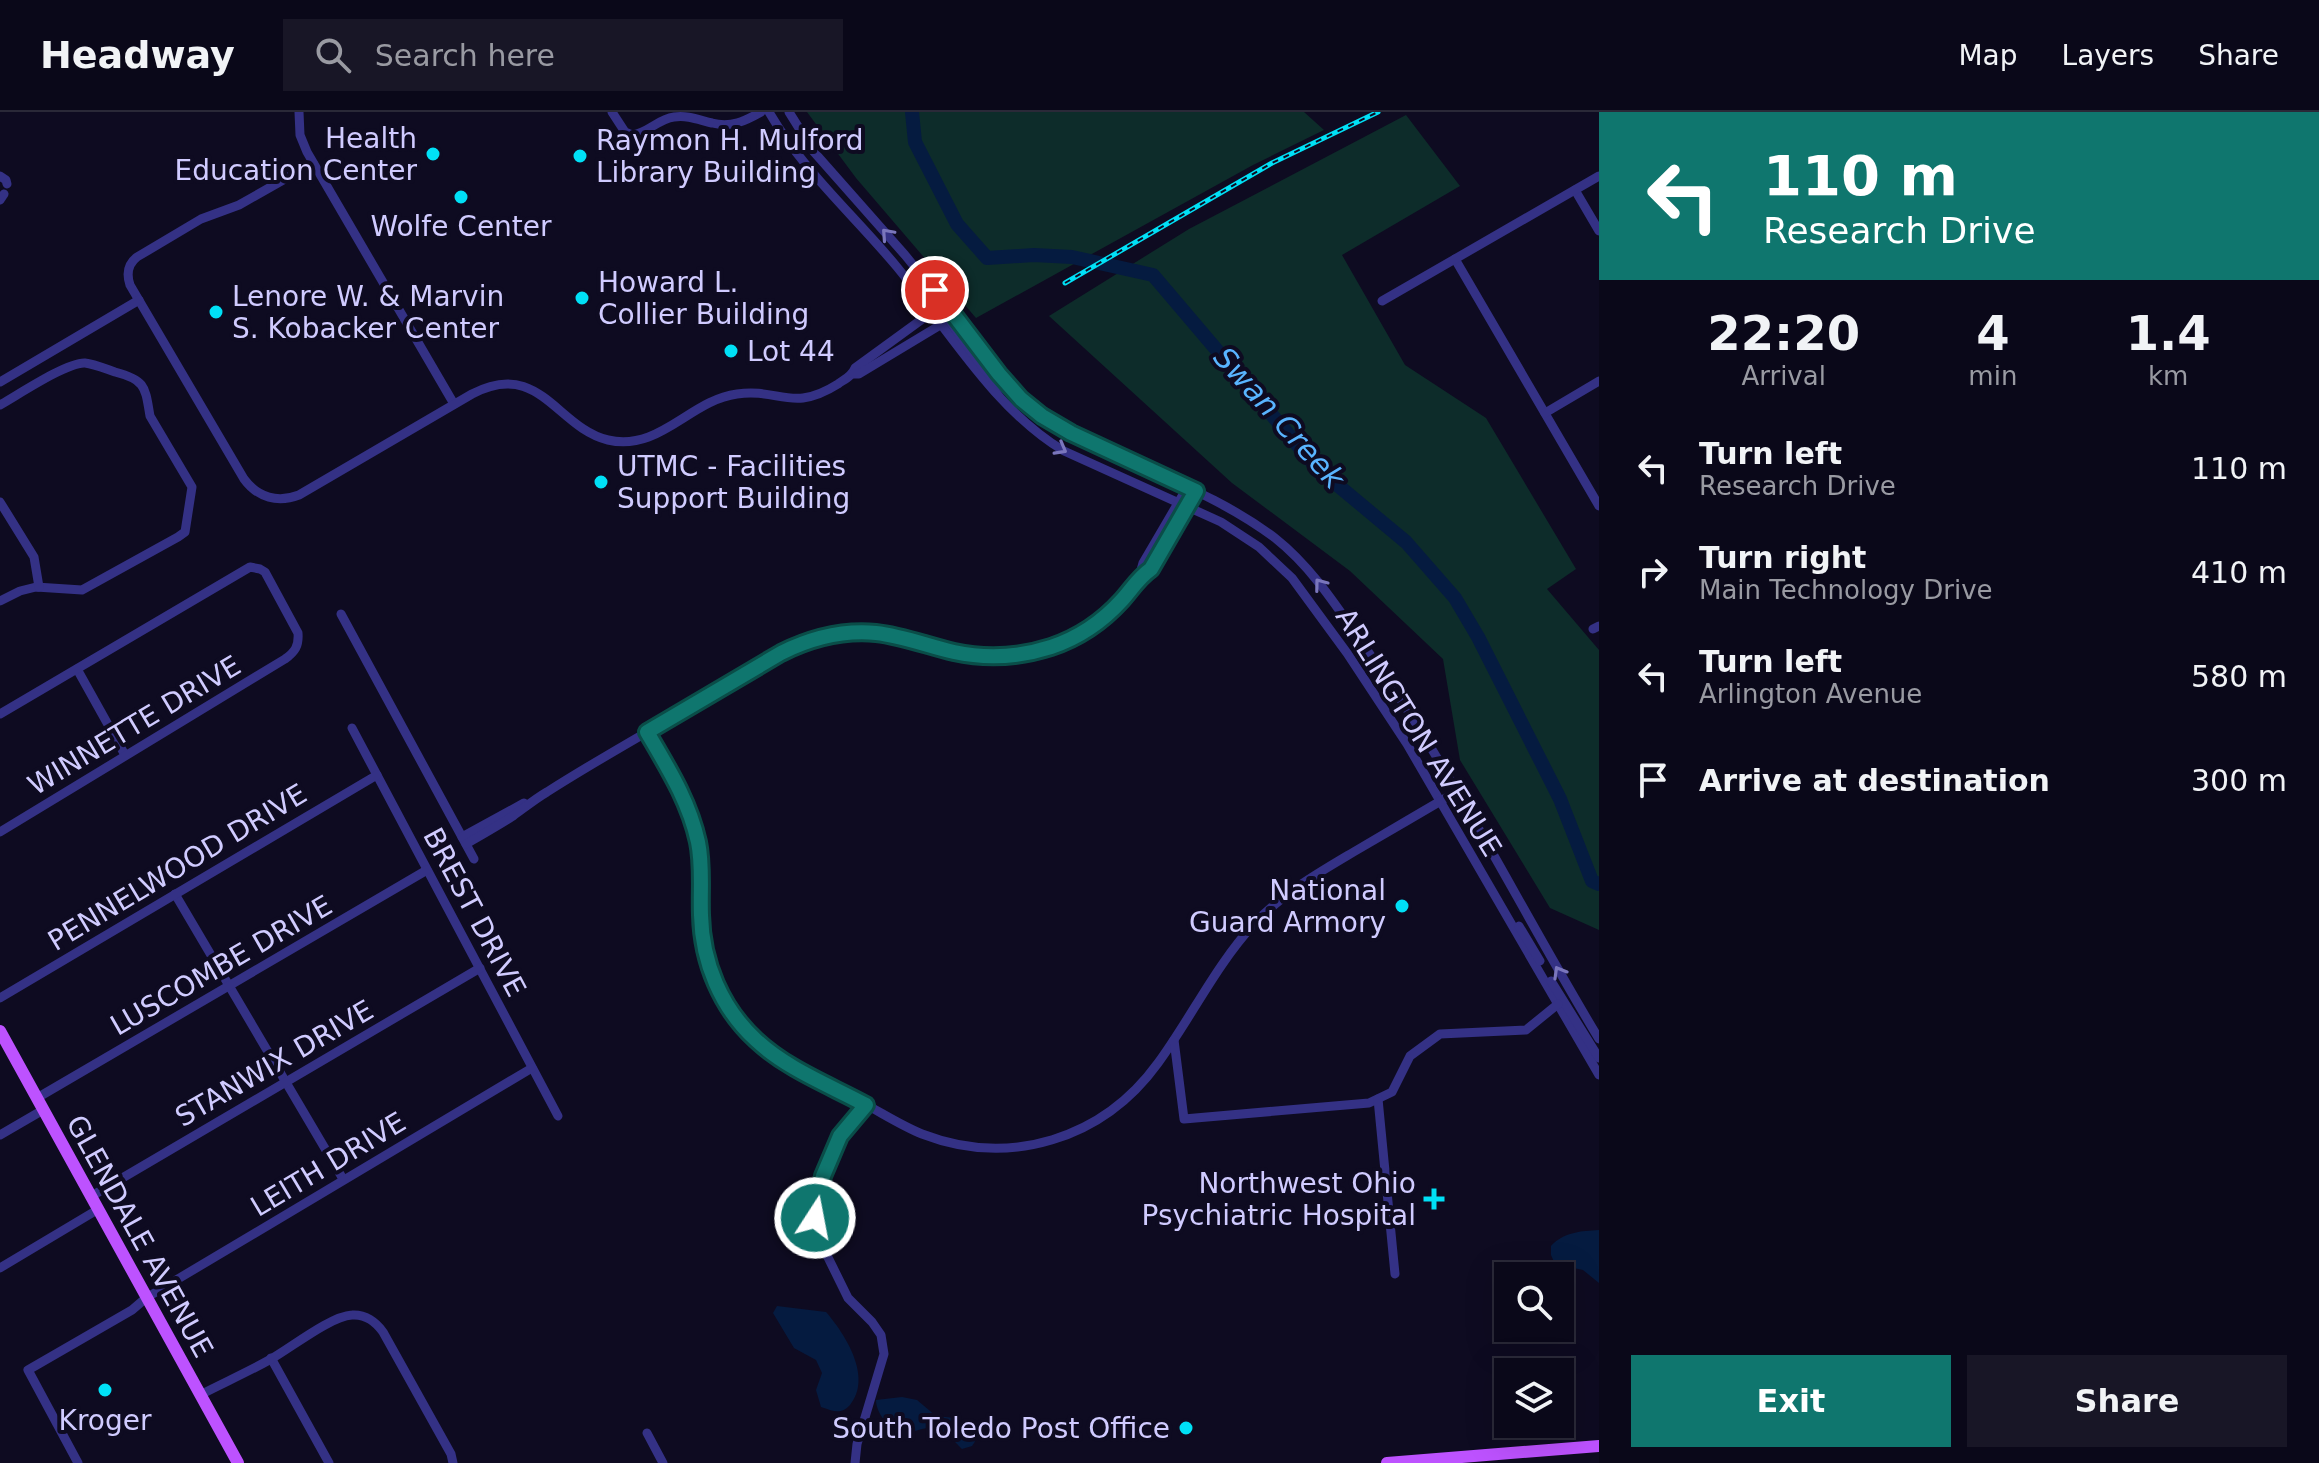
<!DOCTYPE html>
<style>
:root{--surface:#0a0819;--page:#181626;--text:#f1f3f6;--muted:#999aa2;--line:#2a2938;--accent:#0f766e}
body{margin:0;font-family:"DejaVu Sans",sans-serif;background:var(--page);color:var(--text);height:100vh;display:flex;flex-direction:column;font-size:30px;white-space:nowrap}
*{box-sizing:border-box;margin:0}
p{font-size:26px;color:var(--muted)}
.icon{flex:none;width:44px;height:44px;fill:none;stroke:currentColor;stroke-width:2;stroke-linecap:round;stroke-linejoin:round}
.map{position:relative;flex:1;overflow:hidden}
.details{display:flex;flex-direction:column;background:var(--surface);width:720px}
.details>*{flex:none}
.hud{background:#0f766e;color:#fff;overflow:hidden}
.tools{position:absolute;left:1494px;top:1150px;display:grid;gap:16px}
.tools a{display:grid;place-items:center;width:80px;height:80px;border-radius:0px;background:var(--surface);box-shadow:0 8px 32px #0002,0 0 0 2px var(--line);font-size:40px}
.pin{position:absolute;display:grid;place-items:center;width:68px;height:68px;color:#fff;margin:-34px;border:4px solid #fff;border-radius:50%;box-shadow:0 2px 8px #0007}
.me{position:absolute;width:88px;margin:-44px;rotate:11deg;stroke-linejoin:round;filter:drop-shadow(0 0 6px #0008)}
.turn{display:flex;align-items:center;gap:28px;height:168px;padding:0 32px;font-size:36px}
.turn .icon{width:104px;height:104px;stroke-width:2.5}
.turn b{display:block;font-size:56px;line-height:68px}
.eta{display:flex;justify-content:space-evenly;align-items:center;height:136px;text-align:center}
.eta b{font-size:48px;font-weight:700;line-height:56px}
.primary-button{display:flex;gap:16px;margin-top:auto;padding:16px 32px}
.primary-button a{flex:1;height:92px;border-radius:0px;background:var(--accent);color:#fff;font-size:32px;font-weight:700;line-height:92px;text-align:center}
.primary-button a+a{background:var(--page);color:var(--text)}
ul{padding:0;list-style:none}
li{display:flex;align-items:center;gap:24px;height:104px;padding:0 32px}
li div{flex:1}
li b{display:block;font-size:30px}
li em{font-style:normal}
header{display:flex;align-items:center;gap:48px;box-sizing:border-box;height:112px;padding:0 40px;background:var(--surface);border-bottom:2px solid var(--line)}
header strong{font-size:38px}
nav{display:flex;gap:44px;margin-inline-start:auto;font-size:28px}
.search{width:560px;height:72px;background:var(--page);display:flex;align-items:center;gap:20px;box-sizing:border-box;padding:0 28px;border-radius:0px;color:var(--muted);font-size:30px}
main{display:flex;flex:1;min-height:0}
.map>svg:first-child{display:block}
.green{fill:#0d2c2a}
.water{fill:#051b40}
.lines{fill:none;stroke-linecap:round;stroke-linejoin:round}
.river{stroke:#051b40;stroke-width:14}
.minor{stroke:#343185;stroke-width:9}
.major{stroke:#bd52ff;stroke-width:12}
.rail-casing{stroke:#00e0f6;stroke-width:5}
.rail{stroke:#0e0b21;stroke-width:2;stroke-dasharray:6;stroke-linecap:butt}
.oneway{stroke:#7a76bc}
.route-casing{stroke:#0a4d48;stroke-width:20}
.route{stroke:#0f766e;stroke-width:14}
.poi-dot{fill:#00e0f6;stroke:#0e0b21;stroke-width:3}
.labels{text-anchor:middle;stroke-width:8;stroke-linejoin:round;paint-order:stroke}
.poi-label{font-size:28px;fill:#d0cbff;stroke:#0e0b21;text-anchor:start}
.street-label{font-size:28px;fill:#d0cbff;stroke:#0e0b21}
.water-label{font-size:30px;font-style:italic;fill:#59b4ff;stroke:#0e0b21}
</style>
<header>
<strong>Headway</strong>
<div class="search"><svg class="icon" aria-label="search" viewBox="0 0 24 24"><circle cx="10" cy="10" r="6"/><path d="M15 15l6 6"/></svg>Search here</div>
<nav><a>Map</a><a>Layers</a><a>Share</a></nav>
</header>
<main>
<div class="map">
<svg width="1599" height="1351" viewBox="0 0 1599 1351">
<rect width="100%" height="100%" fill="#0e0b21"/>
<g class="green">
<path d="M 807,0 L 1304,0 L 1324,18 L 1253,53 L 976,206 L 856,66 Z"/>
<path d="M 1406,3 L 1460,74 L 1342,143 L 1405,253 L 1486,306 L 1576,457 L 1547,477 L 1599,538 L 1599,818 L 1550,796 L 1460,648 L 1443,547 L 1350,459 L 1232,371 L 1049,204 L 1189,117 Z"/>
</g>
<g class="water">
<path d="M 1599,1118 L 1599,1171 L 1583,1158 L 1555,1152 L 1551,1143 L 1551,1134 C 1564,1120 1581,1119 1599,1118 Z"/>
<path d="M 777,1194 L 826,1200 C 845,1222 873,1265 850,1293 C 841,1303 833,1299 821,1295 L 816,1278 L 822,1261 L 816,1248 L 794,1236 L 773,1201 Z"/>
<path d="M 902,1285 L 917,1288 L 936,1304 L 955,1306 L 972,1314 L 976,1328 L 972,1334 L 962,1337 C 956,1331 949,1323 942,1319 C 925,1311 916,1322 903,1321 C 889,1318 876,1301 876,1288 Z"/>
</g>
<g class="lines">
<path class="river" d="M 912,0 L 915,30 L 957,112 L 987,146 L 1034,143 L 1072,145 L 1153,163 L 1317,356 L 1406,430 L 1455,486 L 1478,525 L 1560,687 L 1592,769 L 1599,772"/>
<g class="minor">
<path d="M 299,0 L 300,23 L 307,40 L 454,292"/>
<path d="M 612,0 L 625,20 L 632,23 C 648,21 658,7 674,5 C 688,3 699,8 712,11 C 731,16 745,9 761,0"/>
<path d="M 769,0 C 803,59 854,103 897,155 C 948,217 994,297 1064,339 L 1221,410 L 1259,435 L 1292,466 L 1347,541 L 1407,632 L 1599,963"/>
<path d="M 789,0 L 814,40 L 905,143 L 1021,287 C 1098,347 1197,367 1275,426 C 1313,456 1339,498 1367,538 C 1454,661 1521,798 1599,927"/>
<path d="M 313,51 L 239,93 L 201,107 L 137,145 C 128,152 126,161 130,173 L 244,367 C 258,386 278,391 299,383 L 472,282 C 539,246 557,316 608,328 C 660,340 690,288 737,282 C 780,276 792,301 838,272 C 845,267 852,264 855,256 L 932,200"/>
<path d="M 0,64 L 6,68 L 7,72"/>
<path d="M 1575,78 L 1599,119"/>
<path d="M 0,88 L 4,82"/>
<path d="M 1455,147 L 1599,394"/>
<path d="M 1382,189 L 1599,64"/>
<path d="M 932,200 L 941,200 L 947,206 C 966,230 987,270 1015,284"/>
<path d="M 853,262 L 859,262 L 942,212"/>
<path d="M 0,270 L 139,188"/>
<path d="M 0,293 C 18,283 67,250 85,251 C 94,252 106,257 115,260 C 146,268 145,275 150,304 L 192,375 L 185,420 L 178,425 L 82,478 L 36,475 L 20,479 L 0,489"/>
<path d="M 1545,301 L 1599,269"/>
<path d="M 0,390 L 34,445 L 39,475"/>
<path d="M 1140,464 L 1151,457 L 1196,379"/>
<path d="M 341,502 L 474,747"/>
<path d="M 1593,517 L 1599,514"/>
<path d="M 77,557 L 125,643"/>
<path d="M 0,602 L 250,455 L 260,457 L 265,460 L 298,521 C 299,534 295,540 285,547 L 0,720"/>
<path d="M 352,616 L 558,1004"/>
<path d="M 647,620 C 668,657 693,692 699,735 C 703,761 699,788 701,814 C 703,842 713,870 727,893 C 759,943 812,965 863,991 C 882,1001 902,1014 922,1022 C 1010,1056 1103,1027 1158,951 C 1191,906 1216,853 1254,812 C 1284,780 1320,760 1357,738 C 1390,719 1423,699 1456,680"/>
<path d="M 462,725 L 524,691"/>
<path d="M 466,732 C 481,723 498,714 513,704 C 524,696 535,687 547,680 C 600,646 655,616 709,584 C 748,561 787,531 833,524 C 880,516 913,532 957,541 C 1009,551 1065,538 1105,504 C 1122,490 1138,473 1143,451 L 1188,374"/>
<path d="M 175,782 L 343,1067"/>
<path d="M 1519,814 L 1540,849"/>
<path d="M 1551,869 L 1599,946"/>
<path d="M 0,886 L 377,663"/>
<path d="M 1174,928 L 1184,1007 L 1369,991 L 1392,980 L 1410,944 L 1440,922 L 1526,918 L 1558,892"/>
<path d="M 37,986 L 427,758"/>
<path d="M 1378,987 L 1395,1162"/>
<path d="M 0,1023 L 43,998"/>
<path d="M 90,1085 L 480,856"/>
<path d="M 0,1156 L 97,1098"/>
<path d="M 271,1246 L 329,1351"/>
<path d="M 200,1283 C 223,1271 248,1260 271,1247 C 292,1235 331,1204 352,1203 C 365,1202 376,1210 383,1220 L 451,1342 L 453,1351"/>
<path d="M 647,1321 L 663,1351"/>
<path d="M 78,1351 L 28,1258 L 132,1198 L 146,1186 L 532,956"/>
<path d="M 855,1351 L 857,1332 L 884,1242 L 881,1223 L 872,1210 L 848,1186 L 816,1121 L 815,1106 L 823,1064 L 840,1024 L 866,993"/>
</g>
<g class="major">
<path d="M 0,919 L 238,1351"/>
<path d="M 1387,1351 L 1599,1334"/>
</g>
<g class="rail-casing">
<path id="rail" d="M 1065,171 L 1272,51 L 1378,0"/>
</g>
<use href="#rail" class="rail"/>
</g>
<defs><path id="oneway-chevron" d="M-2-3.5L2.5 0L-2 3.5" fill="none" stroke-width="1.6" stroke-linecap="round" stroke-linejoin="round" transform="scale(2)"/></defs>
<g class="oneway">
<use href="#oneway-chevron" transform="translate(887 122) rotate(-132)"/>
<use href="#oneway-chevron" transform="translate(1061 337) rotate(29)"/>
<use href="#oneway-chevron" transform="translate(1320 472) rotate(-127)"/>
<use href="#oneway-chevron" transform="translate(1559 860) rotate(-120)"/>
</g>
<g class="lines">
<g class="route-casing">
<path id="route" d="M 815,1106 L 823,1064 L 840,1024 L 866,993 C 829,973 787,957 756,928 C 721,896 702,850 701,803 C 700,779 703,754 698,730 C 689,689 668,656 647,620 L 781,541 C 811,526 844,518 876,521 C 903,524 928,534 954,540 C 986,547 1020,545 1051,535 C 1078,526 1103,509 1122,488 C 1132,477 1138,466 1151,457 L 1196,379 L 1071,321 L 1042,304 L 1021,287 L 999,262 L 935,178"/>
</g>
<use href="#route" class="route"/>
</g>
<g class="poi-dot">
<circle cx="433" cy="42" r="8"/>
<circle cx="580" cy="44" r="8"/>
<circle cx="461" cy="85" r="8"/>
<circle cx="582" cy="186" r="8"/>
<circle cx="216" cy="200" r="8"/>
<circle cx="731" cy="239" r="8"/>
<circle cx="601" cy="370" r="8"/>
<circle cx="1402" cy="794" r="8"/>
<path d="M1430 1075h8v8h8v8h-8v8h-8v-8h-8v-8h8z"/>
<circle cx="105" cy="1278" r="8"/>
<circle cx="1186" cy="1316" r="8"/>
</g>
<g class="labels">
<g class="poi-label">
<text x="417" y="36" text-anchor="end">Health<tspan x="417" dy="32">Education Center</tspan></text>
<text x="596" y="38">Raymon H. Mulford<tspan x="596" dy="32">Library Building</tspan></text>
<text x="461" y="124" text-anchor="middle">Wolfe Center</text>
<text x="598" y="180">Howard L.<tspan x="598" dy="32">Collier Building</tspan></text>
<text x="232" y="194">Lenore W. &amp; Marvin<tspan x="232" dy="32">S. Kobacker Center</tspan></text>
<text x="747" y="249">Lot 44</text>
<text x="617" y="364">UTMC - Facilities<tspan x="617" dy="32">Support Building</tspan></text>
<text x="1386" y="788" text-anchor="end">National<tspan x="1386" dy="32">Guard Armory</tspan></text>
<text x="1416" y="1081" text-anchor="end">Northwest Ohio<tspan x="1416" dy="32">Psychiatric Hospital</tspan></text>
<text x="105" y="1318" text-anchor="middle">Kroger</text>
<text x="1170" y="1326" text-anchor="end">South Toledo Post Office</text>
</g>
<g class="street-label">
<text transform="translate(134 613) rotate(-31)" y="10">WINNETTE DRIVE</text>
<text transform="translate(1419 620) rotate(58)" y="10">ARLINGTON AVENUE</text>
<text transform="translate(177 755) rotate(-31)" y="10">PENNELWOOD DRIVE</text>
<text transform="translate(475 800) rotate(62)" y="10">BREST DRIVE</text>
<text transform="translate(221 853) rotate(-30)" y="10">LUSCOMBE DRIVE</text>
<text transform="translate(274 951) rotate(-30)" y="10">STANWIX DRIVE</text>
<text transform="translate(328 1052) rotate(-31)" y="10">LEITH DRIVE</text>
<text transform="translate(140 1124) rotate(61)" y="10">GLENDALE AVENUE</text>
</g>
<g class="water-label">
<text transform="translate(1279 306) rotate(48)" y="10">Swan Creek</text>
</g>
</g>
</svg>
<div class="tools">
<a><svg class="icon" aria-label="search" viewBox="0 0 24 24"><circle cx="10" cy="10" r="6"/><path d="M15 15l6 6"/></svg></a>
<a><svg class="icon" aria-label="layers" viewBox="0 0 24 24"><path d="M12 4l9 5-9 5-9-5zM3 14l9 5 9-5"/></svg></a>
</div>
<div class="pin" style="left:935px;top:178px;background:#d93025"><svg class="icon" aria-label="arrive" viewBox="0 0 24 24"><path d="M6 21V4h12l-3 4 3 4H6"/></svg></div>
<svg class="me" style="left:815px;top:1106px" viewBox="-20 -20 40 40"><circle r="17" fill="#0f766e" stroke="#fff" stroke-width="3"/><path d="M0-11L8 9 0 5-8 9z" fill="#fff"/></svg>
</div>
<section class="details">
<div class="hud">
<div class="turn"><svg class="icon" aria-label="left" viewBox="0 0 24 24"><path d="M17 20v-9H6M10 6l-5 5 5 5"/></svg><div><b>110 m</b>Research Drive</div></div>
</div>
<div class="eta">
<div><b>22:20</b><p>Arrival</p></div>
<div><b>4</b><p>min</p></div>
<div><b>1.4</b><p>km</p></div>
</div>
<ul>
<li><svg class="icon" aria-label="left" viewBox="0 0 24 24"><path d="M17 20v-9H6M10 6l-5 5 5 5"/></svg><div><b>Turn left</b><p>Research Drive</p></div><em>110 m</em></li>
<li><svg class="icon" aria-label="right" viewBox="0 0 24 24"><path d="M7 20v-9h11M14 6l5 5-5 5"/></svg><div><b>Turn right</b><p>Main Technology Drive</p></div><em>410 m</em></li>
<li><svg class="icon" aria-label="left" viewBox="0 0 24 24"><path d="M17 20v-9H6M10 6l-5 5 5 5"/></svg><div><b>Turn left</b><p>Arlington Avenue</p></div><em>580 m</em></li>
<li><svg class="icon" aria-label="arrive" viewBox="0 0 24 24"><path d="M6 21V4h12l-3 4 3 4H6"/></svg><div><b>Arrive at destination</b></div><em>300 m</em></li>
</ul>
<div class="primary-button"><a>Exit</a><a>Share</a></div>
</section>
</main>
